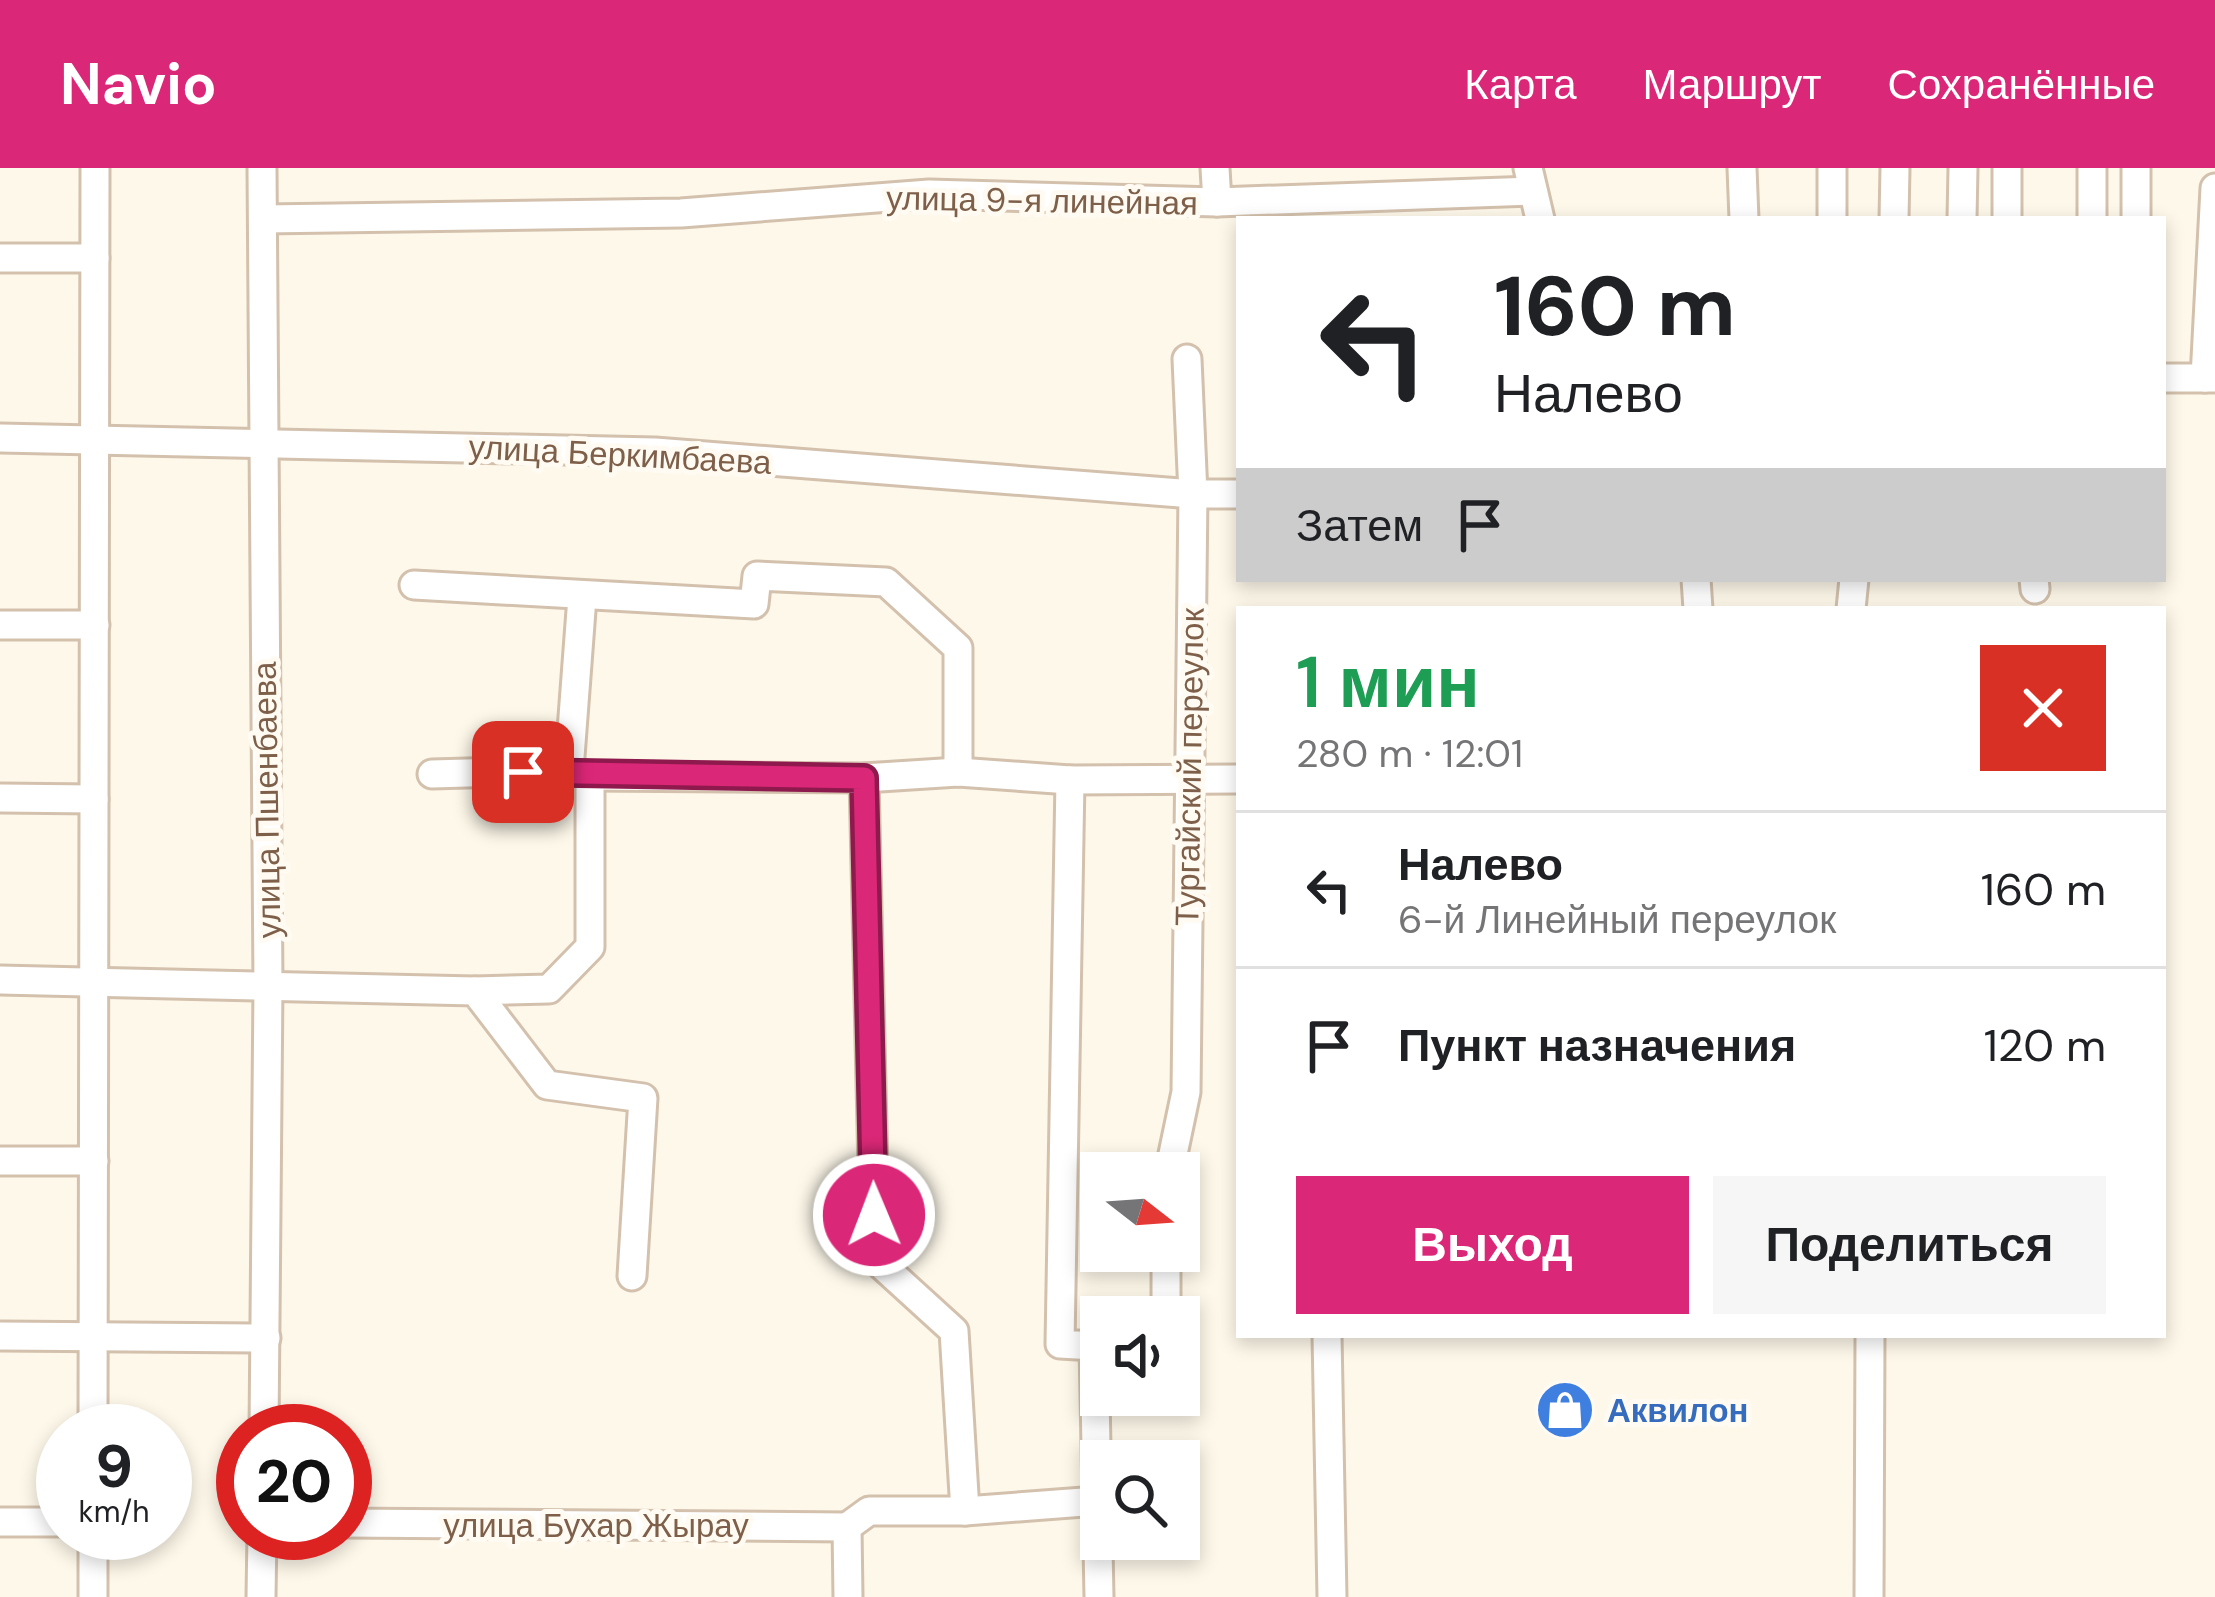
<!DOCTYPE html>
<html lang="ru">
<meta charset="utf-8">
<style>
:root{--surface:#fff;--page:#f6f6f6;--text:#202124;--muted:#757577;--line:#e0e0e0;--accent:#db2777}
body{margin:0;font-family:"DM Sans",sans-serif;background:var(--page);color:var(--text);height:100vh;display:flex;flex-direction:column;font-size:45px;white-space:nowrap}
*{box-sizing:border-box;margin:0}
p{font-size:39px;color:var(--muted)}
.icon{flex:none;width:66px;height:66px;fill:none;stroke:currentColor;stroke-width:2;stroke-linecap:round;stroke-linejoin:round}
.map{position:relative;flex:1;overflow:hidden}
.sheet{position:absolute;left:1236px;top:438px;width:930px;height:732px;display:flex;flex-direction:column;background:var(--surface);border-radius:0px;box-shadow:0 6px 18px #0003}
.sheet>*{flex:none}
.top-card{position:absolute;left:1236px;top:48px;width:930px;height:366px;border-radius:0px;box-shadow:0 6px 18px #0003;background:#fff;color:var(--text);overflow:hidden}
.needle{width:78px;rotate:107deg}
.fabs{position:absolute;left:1080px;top:984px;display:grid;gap:24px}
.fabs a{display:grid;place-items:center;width:120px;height:120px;border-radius:0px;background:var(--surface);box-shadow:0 6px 18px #0003;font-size:60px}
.speed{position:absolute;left:36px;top:1236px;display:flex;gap:24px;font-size:60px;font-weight:700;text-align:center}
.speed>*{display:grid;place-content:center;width:156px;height:156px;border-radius:50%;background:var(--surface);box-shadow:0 6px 18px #0003;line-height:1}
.speed small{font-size:30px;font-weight:400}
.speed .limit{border:18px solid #d22;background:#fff;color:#111}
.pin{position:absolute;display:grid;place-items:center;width:102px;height:102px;color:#fff;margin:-51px;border-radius:24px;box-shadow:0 6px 18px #0006}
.me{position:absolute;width:132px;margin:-66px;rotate:359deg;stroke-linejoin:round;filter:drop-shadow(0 0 9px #0008)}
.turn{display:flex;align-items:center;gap:42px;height:252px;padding:0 60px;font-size:54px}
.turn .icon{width:156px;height:156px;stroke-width:2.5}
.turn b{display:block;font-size:84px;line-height:102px}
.then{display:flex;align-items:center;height:114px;padding:0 60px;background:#0003;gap:24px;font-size:45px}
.round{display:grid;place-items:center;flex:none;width:126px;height:126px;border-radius:0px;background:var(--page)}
.summary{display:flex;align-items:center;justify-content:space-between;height:204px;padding:0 60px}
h1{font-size:72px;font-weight:600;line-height:90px;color:#1e9e55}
.action{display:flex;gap:24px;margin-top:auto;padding:24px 60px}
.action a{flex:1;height:138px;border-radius:0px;background:var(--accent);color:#fff;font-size:48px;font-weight:600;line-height:138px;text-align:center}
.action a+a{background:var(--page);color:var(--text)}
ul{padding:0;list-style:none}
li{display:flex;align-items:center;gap:36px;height:156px;padding:0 60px;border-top:3px solid var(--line)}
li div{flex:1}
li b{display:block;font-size:45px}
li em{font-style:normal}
header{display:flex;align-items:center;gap:72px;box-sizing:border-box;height:168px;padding:0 60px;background:var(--accent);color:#fff}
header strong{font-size:57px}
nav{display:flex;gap:66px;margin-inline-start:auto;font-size:42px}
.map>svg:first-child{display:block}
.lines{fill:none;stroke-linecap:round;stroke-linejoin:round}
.minor-casing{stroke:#d3c1ad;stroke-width:33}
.minor{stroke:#fff;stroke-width:27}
.route-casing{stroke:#8e194d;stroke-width:30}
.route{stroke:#db2777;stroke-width:21}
.labels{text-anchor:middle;stroke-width:10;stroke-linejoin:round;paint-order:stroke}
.street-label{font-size:33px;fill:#7e5f49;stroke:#fffbf3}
.shop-label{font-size:33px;font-weight:bold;fill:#366cbe;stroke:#fffbf3;text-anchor:start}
</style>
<header>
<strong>Navio</strong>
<nav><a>Карта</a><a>Маршрут</a><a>Сохранённые</a></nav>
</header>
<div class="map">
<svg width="2215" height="1429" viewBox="0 0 2215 1429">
<rect width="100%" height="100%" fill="#fef8ea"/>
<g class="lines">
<g class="minor-casing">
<g id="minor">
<path d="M 262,0 L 268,818 L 264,1263"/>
<path d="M 1215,0 L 1217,34"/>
<path d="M 1528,0 L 1540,51"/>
<path d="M 1742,0 L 1744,51"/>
<path d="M 2092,0 L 2092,51"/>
<path d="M 264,51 L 681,45 L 929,26 L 1217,34 L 1533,23"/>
<path d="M 1832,51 L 1832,0"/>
<path d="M 1894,51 L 1895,0"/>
<path d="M 1962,51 L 1963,0"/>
<path d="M 2007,51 L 2007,0"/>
<path d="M 2136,51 L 2136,0"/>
<path d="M 0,90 L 95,90"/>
<path d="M 2163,210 L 2215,210"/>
<path d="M 2205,210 L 2215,20"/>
<path d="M 0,270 L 655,284 L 1193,326 L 1239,326"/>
<path d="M 1696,411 L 1698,441"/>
<path d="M 2034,411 L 2035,421"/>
<path d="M 414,417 L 754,436 L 757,408 L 886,414 L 958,480 L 958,604"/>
<path d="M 1851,441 L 1854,411"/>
<path d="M 0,457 L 95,457"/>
<path d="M 569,602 L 582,429"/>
<path d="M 432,606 L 569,602 L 590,608 L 864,610 L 958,604 L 1070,612 L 1239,611"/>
<path d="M 1070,612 L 1060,1176 L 1094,1178 L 1099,1429"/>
<path d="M 0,630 L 94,631"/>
<path d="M 0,812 L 475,823 L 547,917 L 643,930 L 632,1108"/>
<path d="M 475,823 L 549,821 L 590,779 L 590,608"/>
<path d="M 0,993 L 94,993"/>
<path d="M 1169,1005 L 1186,924 L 1193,326 L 1187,191"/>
<path d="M 1166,1083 L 1166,1149"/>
<path d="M 1327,1167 L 1332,1429"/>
<path d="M 0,1168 L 266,1170"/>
<path d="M 93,1263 L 95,0"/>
<path d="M 965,1343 L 1097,1333"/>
<path d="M 0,1354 L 63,1354"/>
<path d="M 345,1355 L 847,1359"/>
<path d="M 847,1359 L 869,1343 L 965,1343 L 954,1163 L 875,1091 L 864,610"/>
<path d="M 847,1359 L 848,1429"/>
<path d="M 93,1429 L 93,1365"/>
<path d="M 261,1429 L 262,1365"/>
<path d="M 1869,1429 L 1870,1167"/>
</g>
</g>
<use href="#minor" class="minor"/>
</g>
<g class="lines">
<g class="route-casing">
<path id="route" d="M 523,604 L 864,610 L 874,1047"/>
</g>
<use href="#route" class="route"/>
</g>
<defs>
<g id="shop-disc" transform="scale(3)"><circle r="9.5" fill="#3f7fe0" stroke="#fffbf3"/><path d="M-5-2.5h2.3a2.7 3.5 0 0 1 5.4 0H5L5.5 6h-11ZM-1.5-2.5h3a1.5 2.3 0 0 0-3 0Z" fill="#fff"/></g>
</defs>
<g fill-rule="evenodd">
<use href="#shop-disc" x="1565" y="1242"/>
</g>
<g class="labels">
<g class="street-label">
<text transform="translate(1042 32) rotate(1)" y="12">улица 9-я линейная</text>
<text transform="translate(620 286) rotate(3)" y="12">улица Беркимбаева</text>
<text transform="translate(1189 599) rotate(-89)" y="12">Тургайский переулок</text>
<text transform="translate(266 632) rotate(-91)" y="12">улица Пшенбаева</text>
<text x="596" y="1369">улица Бухар Жырау</text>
</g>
<g class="shop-label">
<text x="1607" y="1254">Аквилон</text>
</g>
</g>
</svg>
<div class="fabs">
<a><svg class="needle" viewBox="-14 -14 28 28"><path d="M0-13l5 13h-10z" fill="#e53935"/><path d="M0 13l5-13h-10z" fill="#757577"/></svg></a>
<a><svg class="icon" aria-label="sound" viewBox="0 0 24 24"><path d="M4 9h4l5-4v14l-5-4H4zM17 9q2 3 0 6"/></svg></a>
<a><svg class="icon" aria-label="search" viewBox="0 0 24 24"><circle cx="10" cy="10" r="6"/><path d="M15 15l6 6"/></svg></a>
</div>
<div class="speed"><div>9<small>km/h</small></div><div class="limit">20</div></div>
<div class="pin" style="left:523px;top:604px;background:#d93025"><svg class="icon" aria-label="arrive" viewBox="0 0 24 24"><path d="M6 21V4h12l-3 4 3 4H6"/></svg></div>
<svg class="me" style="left:874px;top:1047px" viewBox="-20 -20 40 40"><circle r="17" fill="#db2777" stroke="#fff" stroke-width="3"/><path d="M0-11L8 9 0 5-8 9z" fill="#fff"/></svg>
<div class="top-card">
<div class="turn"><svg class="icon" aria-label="left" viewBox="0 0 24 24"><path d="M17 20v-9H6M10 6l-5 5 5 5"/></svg><div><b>160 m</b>Налево</div></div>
<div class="then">Затем<svg class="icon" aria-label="arrive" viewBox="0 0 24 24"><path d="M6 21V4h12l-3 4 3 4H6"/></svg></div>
</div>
<section class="sheet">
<div class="summary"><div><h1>1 мин</h1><p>280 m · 12:01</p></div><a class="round" style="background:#d93025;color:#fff"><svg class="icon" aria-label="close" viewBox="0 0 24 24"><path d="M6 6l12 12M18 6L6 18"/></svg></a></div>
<ul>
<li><svg class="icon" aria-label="left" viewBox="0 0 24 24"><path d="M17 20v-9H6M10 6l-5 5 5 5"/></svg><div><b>Налево</b><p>6-й Линейный переулок</p></div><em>160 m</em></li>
<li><svg class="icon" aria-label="arrive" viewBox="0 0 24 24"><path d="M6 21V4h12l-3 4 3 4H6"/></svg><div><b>Пункт назначения</b></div><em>120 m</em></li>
</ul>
<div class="action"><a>Выход</a><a>Поделиться</a></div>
</section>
</div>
